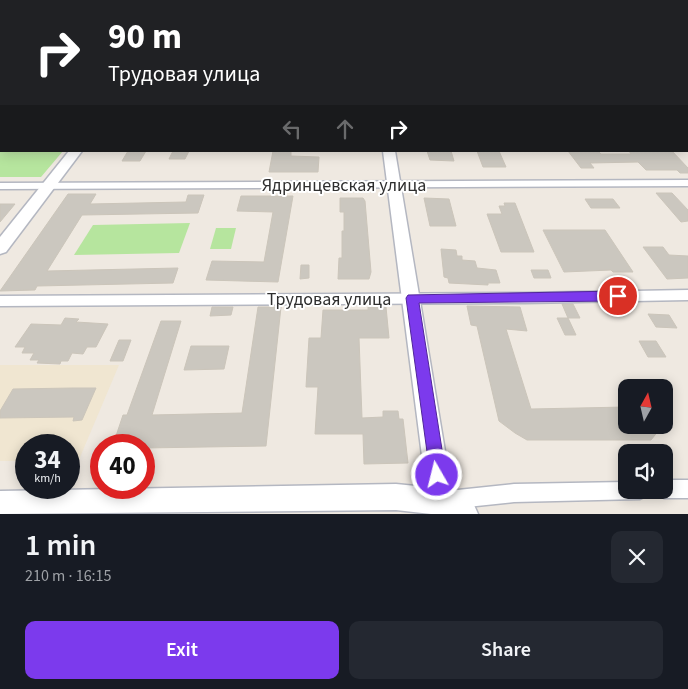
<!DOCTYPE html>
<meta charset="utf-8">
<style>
:root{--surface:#171b24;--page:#242831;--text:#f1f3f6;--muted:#9ea1a6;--accent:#7c3aed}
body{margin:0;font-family:"Source Sans 3",sans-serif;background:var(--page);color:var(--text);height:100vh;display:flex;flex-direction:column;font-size:19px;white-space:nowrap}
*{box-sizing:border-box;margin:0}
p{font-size:16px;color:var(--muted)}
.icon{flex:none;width:28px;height:28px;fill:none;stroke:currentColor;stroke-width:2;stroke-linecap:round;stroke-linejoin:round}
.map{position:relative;height:514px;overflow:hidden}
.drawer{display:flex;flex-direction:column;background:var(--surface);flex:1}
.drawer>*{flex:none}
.banner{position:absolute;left:0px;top:0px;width:689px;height:152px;box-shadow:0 2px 12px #0003;background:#202124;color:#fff;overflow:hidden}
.needle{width:32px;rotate:8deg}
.tools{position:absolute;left:618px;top:379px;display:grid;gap:10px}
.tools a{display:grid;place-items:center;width:55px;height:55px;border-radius:10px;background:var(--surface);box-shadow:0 2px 12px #0003;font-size:25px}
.speed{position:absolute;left:15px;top:434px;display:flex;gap:10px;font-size:25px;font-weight:700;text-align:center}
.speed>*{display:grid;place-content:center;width:65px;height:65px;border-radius:50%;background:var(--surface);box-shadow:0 2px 12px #0003;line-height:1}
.speed small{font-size:12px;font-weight:400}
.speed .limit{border:8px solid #d22;background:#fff;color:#111}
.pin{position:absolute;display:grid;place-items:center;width:42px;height:42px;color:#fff;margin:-21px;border:2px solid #fff;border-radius:50%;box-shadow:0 1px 5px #0007}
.me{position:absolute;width:55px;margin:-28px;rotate:352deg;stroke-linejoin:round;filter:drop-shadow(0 0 4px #0008)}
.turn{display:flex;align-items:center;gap:18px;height:105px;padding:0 25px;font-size:22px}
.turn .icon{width:65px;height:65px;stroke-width:2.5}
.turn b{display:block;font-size:35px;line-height:42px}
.lanes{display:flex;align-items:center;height:48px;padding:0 25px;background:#0003;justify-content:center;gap:25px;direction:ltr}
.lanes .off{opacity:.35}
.round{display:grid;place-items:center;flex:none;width:52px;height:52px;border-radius:10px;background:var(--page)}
.summary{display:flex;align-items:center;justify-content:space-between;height:85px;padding:0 25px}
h1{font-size:30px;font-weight:600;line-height:38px}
.primary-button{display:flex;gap:10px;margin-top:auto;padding:10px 25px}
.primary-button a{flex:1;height:58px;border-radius:10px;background:var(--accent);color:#fff;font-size:20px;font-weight:600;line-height:58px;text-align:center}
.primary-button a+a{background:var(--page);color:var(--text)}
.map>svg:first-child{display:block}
.education{fill:#f0e6d1}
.green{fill:#b6e59e}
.building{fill:#cbc7bf;stroke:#cbc5ba}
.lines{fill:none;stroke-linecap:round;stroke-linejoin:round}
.street-casing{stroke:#b4b7c1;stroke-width:3}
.secondary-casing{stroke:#b4b7c1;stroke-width:3}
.street{fill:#fff;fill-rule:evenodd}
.secondary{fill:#fff;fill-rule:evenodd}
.route{fill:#7c3aed;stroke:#51269a}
.labels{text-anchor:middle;stroke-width:4;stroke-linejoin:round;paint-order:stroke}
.street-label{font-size:18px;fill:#2e2e2e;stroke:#fff}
</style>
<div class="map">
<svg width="688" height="514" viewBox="0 0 688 514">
<rect width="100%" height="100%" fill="#efe9e1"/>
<path class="education" d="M 0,365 L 119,365 L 78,462 L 69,462 L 69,445 L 26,445 L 26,461 L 0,461 Z"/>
<g class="green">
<path d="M 0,87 L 1,151 L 63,151 L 41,177 L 0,177 Z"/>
<path d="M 190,223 L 179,253 L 74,255 L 93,225 Z"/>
<path d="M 216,228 L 236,228 L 231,249 L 210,249 Z"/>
</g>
<g class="building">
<path d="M 128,151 L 146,151 L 140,161 L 122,161 Z"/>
<path d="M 173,151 L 189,151 L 185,159 L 169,159 Z"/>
<path d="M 273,151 L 291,151 L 291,156 L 319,157 L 318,172 L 269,172 Z"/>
<path d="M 427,151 L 451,151 L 454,161 L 430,160 Z"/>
<path d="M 477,151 L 499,151 L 506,167 L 483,167 Z"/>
<path d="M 568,151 L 598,151 L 601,154 L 631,154 L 629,151 L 672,151 L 688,168 L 688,173 L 680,173 L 677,170 L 646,170 L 638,162 L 590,163 L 594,168 L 581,168 Z"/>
<path d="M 656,193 L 672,193 L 688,210 L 688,221 L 681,222 Z"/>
<path d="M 68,194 L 96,194 L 90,204 L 186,202 L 188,195 L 204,195 L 198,213 L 82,215 L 47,271 L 178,268 L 173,283 L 37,286 L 35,290 L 0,291 Z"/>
<path d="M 241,196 L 293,196 L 278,282 L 206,280 L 212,261 L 264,262 L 273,212 L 237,211 Z"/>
<path d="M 340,198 L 363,198 L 365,201 L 371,272 L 369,279 L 338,279 L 339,258 L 342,258 L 342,231 L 344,231 L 344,212 L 340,212 Z"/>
<path d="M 424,198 L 449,199 L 456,226 L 430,226 Z"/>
<path d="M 585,199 L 613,199 L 620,208 L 591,208 Z"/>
<path d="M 504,203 L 515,203 L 534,252 L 501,252 L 487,214 L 502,214 L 499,206 L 505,206 Z"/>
<path d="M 0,204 L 15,204 L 0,222 Z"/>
<path d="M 543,230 L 605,230 L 633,272 L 613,272 L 611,270 L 564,272 Z"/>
<path d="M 643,247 L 663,247 L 669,255 L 688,256 L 688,278 L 667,279 Z"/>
<path d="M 441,249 L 456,250 L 457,256 L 462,256 L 462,260 L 475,261 L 477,268 L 496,270 L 500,283 L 488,283 L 488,285 L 449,283 L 448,278 L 444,277 Z"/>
<path d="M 301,265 L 309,265 L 309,278 L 300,279 Z"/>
<path d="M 531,270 L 548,270 L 551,278 L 534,278 Z"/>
<path d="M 562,304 L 573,304 L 580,318 L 568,318 Z"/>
<path d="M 467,306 L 520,307 L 527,331 L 506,329 L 531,409 L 626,407 L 626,425 L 663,425 L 651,440 L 527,440 L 515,433 L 499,421 L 477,326 L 471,325 Z"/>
<path d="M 212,307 L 233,307 L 231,315 L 210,316 Z"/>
<path d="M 258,307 L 281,307 L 266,446 L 144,448 L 144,445 L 113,445 L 123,415 L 127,415 L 161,321 L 181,321 L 152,415 L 242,413 Z"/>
<path d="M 368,307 L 386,307 L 389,338 L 359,338 L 362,418 L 383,417 L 383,411 L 398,411 L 399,419 L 403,419 L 408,463 L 364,464 L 363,434 L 315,434 L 318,387 L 306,387 L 309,338 L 321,338 L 323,310 L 368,310 Z"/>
<path d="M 648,314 L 669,315 L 677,328 L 656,327 Z"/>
<path d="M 65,318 L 79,319 L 76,322 L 108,324 L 96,347 L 87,347 L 83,354 L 72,353 L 68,361 L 61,361 L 60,364 L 37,363 L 39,360 L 30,360 L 34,353 L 22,353 L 25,347 L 15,347 L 31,324 L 61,325 Z"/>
<path d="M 557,318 L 568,318 L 576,335 L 565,335 Z"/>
<path d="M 119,340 L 131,340 L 123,361 L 110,361 Z"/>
<path d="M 639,341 L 656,341 L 666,357 L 648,357 Z"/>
<path d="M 191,346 L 229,346 L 224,369 L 184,370 Z"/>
<path d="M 73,388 L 96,388 L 82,420 L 73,421 L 74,417 L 0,418 L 0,411 L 13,389 Z"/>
</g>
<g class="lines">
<g class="street-casing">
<g id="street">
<path d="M 688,180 L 688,186 L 0,189 L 0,183 Z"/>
<path d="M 688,290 L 688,300 L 524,303 L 0,306 L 0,296 L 524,293 Z"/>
<path d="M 664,480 L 688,480 L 688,498 L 664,498 L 658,495 L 656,490 L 664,490 Z"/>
<path d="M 626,482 L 626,490 L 649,490 L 646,496 L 640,499 L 514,502 L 448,509 L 442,506 L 439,500 L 442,494 L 448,491 L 514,484 Z"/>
</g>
</g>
<g class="secondary-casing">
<g id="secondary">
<path d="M 69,151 L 82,151 L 6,252 L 0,254 L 0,237 Z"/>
<path d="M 383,151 L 395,151 L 452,493 L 474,505 L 478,514 L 431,514 L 396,510 L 0,514 L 0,491 L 396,484 L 426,487 Z"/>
</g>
</g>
<use href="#street" class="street"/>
<use href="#secondary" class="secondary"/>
</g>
<linearGradient id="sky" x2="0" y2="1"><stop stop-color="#7abfeb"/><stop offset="0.55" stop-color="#f8f5f2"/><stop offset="1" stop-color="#f8f5f2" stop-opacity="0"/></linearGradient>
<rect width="688" height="159" fill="url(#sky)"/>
<path class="route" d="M 618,291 L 624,296 L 618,301 L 419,303 L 446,475 L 443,481 L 437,483 L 431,481 L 406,298 L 408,295 Z"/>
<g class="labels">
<g class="street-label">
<text x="344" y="191">Ядринцевская улица</text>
<text x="329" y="305">Трудовая улица</text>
</g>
</g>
</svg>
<div class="tools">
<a><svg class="needle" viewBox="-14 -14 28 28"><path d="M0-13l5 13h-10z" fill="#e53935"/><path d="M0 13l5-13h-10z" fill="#9ea1a6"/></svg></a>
<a><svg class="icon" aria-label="sound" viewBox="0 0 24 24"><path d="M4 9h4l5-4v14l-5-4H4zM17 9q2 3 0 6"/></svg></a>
</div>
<div class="speed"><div>34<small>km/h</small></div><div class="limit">40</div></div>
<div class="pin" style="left:618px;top:296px;background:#d93025"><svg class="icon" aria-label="arrive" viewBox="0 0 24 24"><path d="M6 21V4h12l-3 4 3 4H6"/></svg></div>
<svg class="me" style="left:437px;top:475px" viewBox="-20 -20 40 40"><circle r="17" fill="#7c3aed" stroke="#fff" stroke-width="3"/><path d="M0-11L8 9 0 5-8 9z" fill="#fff"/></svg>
<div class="banner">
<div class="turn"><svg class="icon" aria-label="right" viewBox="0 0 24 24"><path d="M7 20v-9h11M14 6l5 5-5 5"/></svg><div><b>90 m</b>Трудовая улица</div></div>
<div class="lanes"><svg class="icon off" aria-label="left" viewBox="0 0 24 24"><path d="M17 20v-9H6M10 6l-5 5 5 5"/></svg><svg class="icon off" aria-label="ahead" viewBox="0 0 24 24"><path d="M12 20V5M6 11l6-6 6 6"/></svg><svg class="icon" aria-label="right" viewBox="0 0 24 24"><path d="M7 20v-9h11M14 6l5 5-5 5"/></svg></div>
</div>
</div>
<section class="drawer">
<div class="summary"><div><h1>1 min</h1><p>210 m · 16:15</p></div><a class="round"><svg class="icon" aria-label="close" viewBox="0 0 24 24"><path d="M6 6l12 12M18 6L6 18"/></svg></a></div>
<div class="primary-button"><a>Exit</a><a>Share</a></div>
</section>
